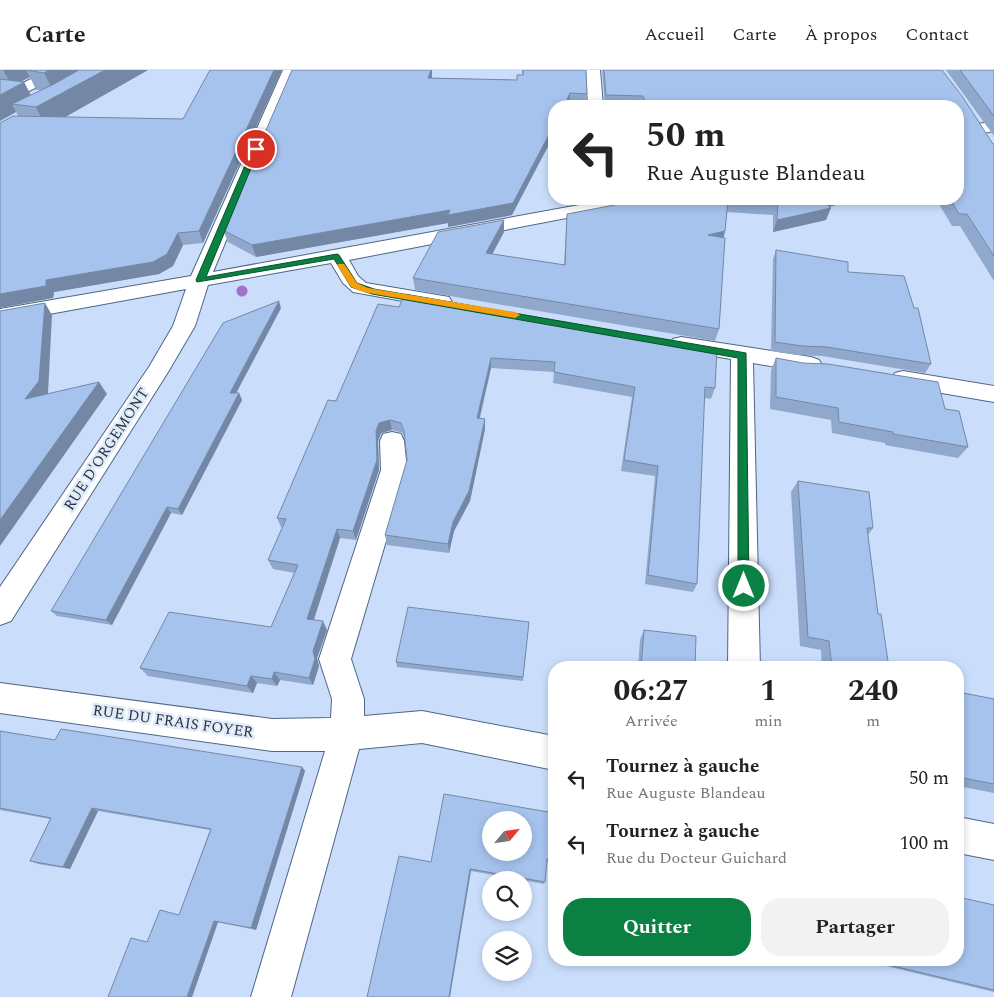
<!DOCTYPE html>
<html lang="fr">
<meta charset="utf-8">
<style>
:root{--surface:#fff;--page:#f2f2f2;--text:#222;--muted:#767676;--line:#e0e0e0;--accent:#0b8043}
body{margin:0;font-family:Spectral,serif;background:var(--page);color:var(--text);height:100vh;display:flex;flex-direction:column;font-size:19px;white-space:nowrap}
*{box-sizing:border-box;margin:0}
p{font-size:16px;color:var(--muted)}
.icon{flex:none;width:28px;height:28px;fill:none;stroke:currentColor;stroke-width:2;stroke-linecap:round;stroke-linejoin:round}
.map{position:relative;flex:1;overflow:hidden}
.sheet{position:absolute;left:548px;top:591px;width:416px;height:305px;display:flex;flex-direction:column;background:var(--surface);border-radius:20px;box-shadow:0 2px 8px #0003}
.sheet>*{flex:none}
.banner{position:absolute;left:548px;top:30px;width:416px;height:105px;border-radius:20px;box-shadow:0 2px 8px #0003;background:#fff;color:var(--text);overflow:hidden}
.needle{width:32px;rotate:61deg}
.buttons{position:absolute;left:482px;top:741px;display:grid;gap:10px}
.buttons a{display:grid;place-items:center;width:50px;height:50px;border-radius:50%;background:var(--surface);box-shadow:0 2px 8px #0003;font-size:25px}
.pin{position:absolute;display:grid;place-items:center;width:42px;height:42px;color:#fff;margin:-21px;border:2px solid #fff;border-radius:50%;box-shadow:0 1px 5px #0007}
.me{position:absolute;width:55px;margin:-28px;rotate:0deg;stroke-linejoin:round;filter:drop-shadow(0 0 4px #0008)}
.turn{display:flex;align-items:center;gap:18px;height:105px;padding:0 15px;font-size:22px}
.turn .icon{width:65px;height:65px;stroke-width:2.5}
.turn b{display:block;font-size:35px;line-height:42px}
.eta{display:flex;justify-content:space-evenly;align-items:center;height:85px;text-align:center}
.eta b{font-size:30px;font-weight:700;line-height:35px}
.cta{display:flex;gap:10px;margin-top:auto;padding:10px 15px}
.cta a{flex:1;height:58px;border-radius:20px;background:var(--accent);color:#fff;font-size:20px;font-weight:700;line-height:58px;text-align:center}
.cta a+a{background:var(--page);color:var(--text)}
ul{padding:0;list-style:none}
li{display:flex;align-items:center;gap:15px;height:65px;padding:0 15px}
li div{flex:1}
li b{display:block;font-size:19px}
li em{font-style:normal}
header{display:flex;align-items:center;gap:30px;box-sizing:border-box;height:70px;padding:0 25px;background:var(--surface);border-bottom:1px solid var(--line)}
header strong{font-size:24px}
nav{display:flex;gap:28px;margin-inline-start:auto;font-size:18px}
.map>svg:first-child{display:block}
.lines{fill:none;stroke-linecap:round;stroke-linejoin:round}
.minor-casing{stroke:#4f6686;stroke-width:2}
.minor{fill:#fff;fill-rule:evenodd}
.tree{fill:#a172c7}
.wall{fill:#8fa8cc;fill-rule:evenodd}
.shaded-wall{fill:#7488a6}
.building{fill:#a6c3ed;stroke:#7488a6;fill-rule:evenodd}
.route{fill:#0b8043;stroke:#07532c}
.slow{fill:#f59e0b}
.labels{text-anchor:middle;stroke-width:5;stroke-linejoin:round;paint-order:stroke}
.street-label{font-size:15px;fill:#2a3442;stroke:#e0ebfa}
</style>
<header>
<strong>Carte</strong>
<nav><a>Accueil</a><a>Carte</a><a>À propos</a><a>Contact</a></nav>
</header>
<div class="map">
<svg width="994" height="927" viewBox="0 0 994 927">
<rect width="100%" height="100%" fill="#cadefc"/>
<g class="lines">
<g class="minor-casing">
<g id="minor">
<path d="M 49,0 L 67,0 L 65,3 L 19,26 L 9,26 L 7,23 L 9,20 Z"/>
<path d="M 283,0 L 297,0 L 213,202 L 612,129 L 648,129 L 645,133 L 639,134 L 349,190 L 358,206 L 366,213 L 449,227 L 452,232 L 449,237 L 442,238 L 353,222 L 343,213 L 331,193 L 208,215 L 195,256 L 168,302 L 11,551 L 0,555 L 0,517 L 149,297 L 173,256 L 186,219 L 0,253 L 0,239 L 191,206 Z"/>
<path d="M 586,0 L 600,0 L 603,36 L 588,36 Z"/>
<path d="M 994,51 L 994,61 L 958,68 L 958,58 Z"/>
<path d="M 681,267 L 811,287 L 819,290 L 822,295 L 819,300 L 811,303 L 753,293 L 760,598 L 728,598 L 731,289 L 673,279 L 670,274 L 673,269 Z"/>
<path d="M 903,301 L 994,316 L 994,332 L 895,315 L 891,309 L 895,303 Z"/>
<path d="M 392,362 L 401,364 L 404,371 L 407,400 L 351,589 L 364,629 L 364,646 L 422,641 L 554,666 L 554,700 L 422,673 L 359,679 L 291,927 L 251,927 L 325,681 L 272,681 L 0,643 L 0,613 L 272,649 L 331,648 L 332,629 L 319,589 L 381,400 L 380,371 L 383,364 Z"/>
<path d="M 958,747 L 994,754 L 994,790 L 958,783 Z"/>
</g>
</g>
<use href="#minor" class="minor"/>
</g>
<circle class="tree" cx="242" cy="221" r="5.5"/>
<g class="wall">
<path d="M 0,0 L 148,0 L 65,47 L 183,49 L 210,0 L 282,0 L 203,173 L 183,175 L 173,196 L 159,204 L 54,222 L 53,228 L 18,46 L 16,42 L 0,51 ZM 30,7 L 36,20 L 41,20 L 31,25 L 24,12 L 20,12 Z"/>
<path d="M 292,0 L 432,0 L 432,8 L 517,10 L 522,5 L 522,0 L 586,0 L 587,24 L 586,35 L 569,35 L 569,36 L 554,36 L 512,145 L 448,157 L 448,153 L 256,187 L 228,172 L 223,160 Z"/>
<path d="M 602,0 L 942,0 L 993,74 L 994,74 L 994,211 L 960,156 L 952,156 L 936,129 L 958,129 L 958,36 L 605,36 Z"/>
<path d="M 946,0 L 994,0 L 994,66 Z"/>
<path d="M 646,129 L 863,129 L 830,136 L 826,150 L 773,162 L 773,145 L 727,142 L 725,161 L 724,167 L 719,259 L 715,271 L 415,220 L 413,208 L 504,150 L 504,162 L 492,184 L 564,195 L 567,144 Z"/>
<path d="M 776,180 L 848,202 L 931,294 L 925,303 L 822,286 L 798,285 L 771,281 L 773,189 Z"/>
<path d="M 378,234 L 715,318 L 711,329 L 704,328 L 697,514 L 693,522 L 645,514 L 655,406 L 621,401 L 632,327 L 553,313 L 554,302 L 491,298 L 480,348 L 485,349 L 485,359 L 470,431 L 454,461 L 449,483 L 387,475 L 385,465 L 407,390 L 405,369 L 403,363 L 392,360 L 381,363 L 378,371 L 379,400 L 356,470 L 340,468 L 314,550 L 327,560 L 317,588 L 319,596 L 313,615 L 280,610 L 277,616 L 257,613 L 253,623 L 148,606 L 140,598 L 271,557 L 295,503 L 273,499 L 268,490 L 282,458 L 281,457 L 277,448 L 336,331 Z"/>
<path d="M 281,238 L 236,323 L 239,323 L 242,330 L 182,445 L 171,443 L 112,555 L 57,546 L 51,541 Z"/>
<path d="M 776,288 L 945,339 L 968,377 L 958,388 L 885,375 L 885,373 L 832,363 L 831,350 L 770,339 L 771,300 Z"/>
<path d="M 798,411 L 873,458 L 868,465 L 878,544 L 889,598 L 822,598 L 821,580 L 800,576 L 791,422 Z"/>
<path d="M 529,552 L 523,611 L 397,597 L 396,592 Z"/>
<path d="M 644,560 L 695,598 L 638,598 L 640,570 Z"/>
<path d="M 958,622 L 994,629 L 994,723 L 958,716 Z"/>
<path d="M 0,661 L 55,670 L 302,697 L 305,701 L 256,860 L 218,852 L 192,927 L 108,927 L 147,872 L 179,845 L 210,760 L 98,741 L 70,799 L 38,794 L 30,791 L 50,749 L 0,740 Z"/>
<path d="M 554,743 L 554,794 L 546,792 L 544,814 L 471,801 L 431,792 Z"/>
<path d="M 994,835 L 994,922 L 882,895 L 881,890 L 958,890 Z"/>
</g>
<g class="shaded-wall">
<path d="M 3,0 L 45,0 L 26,0 L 30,7 L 12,16 Z"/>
<path d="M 49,0 L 94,0 L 54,22 L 44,3 Z"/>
<path d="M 105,0 L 148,0 L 46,58 L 36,37 Z"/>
<path d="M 274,0 L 282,0 L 203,173 L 199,161 Z"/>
<path d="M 431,0 L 432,0 L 432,8 L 429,20 L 428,8 Z"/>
<path d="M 24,12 L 34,32 L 12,34 L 16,42 L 0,51 L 0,25 Z"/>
<path d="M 570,23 L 569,35 L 569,36 L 564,36 Z"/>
<path d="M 554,55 L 554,65 L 512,145 L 448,157 L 448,153 L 256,187 L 252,175 Z"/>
<path d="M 819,129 L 863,129 L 815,140 Z"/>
<path d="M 831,138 L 826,150 L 773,162 L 777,150 Z"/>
<path d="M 504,150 L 504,162 L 486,196 L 486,183 Z"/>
<path d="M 725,161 L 722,173 L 708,165 Z"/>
<path d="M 178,163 L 183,175 L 173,196 L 159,204 L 54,222 L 53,228 L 0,238 L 0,224 L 46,210 Z"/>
<path d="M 279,231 L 281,238 L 233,329 L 230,323 Z"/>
<path d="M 45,233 L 52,245 L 48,323 L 35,340 L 25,329 Z"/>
<path d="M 491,288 L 491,298 L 477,358 L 477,348 Z"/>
<path d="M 99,312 L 107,324 L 0,476 L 0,450 Z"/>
<path d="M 239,323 L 242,330 L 182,445 L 178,439 Z"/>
<path d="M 485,349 L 485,359 L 470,431 L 454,461 L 449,483 L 448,474 L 453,452 Z"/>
<path d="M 390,350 L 392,360 L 381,363 L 378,371 L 379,400 L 356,470 L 353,461 L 376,361 L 379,353 Z"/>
<path d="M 167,437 L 171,443 L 112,555 L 106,550 Z"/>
<path d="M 337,459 L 340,468 L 311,558 L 307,549 Z"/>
<path d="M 323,551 L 327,560 L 317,588 L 319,596 L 313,615 L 309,608 L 313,581 Z"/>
<path d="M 274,602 L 280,610 L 277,616 L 272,609 Z"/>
<path d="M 251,606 L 257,613 L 253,623 L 247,616 Z"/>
<path d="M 302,697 L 305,701 L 256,860 L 251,858 Z"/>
<path d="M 92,738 L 98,741 L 70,799 L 63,797 Z"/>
<path d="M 470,799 L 471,801 L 450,927 L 449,927 Z"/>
<path d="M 214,851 L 218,852 L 192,927 L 187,927 Z"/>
</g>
<g class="building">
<path d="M 26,0 L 49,0 L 44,3 Z"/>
<path d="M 79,0 L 105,0 L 36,37 L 12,34 L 54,14 Z"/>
<path d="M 210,0 L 274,0 L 199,161 L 178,163 L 167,184 L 153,192 L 46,210 L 46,216 L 0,224 L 0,53 L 13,46 L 183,49 Z"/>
<path d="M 292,0 L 431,0 L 428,8 L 517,10 L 517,5 L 523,5 L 523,0 L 586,0 L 587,24 L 570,23 L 564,36 L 554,36 L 554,55 L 513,133 L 448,145 L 450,140 L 252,175 L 223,160 Z"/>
<path d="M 604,0 L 942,0 L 962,26 L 993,74 L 994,74 L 994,186 L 967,144 L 959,144 L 950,129 L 958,129 L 958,36 L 646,36 L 643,26 L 606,25 Z"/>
<path d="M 960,0 L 994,0 L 994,46 Z"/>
<path d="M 0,9 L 24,12 L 0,25 Z"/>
<path d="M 646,129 L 820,129 L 831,138 L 777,150 L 778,133 L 728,130 L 725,161 L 708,165 L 725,168 L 719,259 L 413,208 L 438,162 L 504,150 L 486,183 L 565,195 L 567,144 Z"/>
<path d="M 776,180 L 848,192 L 848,202 L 904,206 L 914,238 L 918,238 L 931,294 L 827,277 L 802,276 L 775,272 Z"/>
<path d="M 405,224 L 717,279 L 715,318 L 705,317 L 697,514 L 648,505 L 658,396 L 624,390 L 635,317 L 554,302 L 555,292 L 491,288 L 477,348 L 485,349 L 469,421 L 453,452 L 448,474 L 385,465 L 407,390 L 404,361 L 401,353 L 390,350 L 379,353 L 376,361 L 377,390 L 353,461 L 337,459 L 307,549 L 323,551 L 313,581 L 315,589 L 309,608 L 274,602 L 272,609 L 251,606 L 247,616 L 140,598 L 169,542 L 271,557 L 298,495 L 268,490 L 286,449 L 277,448 L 328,330 L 336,331 L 378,234 L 399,237 Z"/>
<path d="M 279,231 L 230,323 L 239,323 L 178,439 L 167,437 L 106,550 L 51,541 L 223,253 Z"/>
<path d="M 45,233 L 39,311 L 25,329 L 99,312 L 0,450 L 0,241 Z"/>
<path d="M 776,288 L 803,293 L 828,294 L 938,312 L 945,339 L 959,341 L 968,377 L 893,364 L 893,362 L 839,352 L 838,338 L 776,327 Z"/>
<path d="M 798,411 L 869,422 L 873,458 L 867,458 L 878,544 L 881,544 L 889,598 L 832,598 L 829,571 L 808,567 Z"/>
<path d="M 408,537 L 529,552 L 523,607 L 396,592 Z"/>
<path d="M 644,560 L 696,566 L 695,598 L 641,598 Z"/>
<path d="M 958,622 L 994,629 L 994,714 L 958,707 Z"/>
<path d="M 61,659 L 302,697 L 251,858 L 214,851 L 187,927 L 108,927 L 131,868 L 147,872 L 160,840 L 179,845 L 211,759 L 92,738 L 63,797 L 30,791 L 51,748 L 0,738 L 0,661 L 55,670 Z"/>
<path d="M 444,724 L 554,743 L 554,791 L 547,789 L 545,812 L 470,799 L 449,927 L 367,927 L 399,786 L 431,792 ZM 491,750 L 524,750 L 524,782 L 491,782 Z"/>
<path d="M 958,827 L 994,835 L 994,920 L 889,895 L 888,890 L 958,890 Z"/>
</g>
<path class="route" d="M 256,77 L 259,79 L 206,207 L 337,184 L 339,185 L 357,213 L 374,219 L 746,283 L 749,516 L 748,520 L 744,521 L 739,520 L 738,516 L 738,288 L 372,224 L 351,217 L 334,189 L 197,212 L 196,210 L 252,79 Z"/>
<path class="slow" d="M 338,194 L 344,194 L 357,213 L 368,218 L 515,242 L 520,245 L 515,248 L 363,222 L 351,217 L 337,195 Z"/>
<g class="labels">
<g class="street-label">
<text transform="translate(106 379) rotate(-57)" y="5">RUE D'ORGEMONT</text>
<text transform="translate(173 651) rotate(8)" y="5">RUE DU FRAIS FOYER</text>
</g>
</g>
</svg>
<div class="buttons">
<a><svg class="needle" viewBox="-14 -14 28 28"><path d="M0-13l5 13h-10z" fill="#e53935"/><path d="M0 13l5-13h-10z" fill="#767676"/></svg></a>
<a><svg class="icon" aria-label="search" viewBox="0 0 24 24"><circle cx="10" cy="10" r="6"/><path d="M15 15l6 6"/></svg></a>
<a><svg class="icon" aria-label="layers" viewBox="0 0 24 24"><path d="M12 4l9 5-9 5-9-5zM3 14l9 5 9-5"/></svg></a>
</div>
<div class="pin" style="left:256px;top:79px;background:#d93025"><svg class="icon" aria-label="arrive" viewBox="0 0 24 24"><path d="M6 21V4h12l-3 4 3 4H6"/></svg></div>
<svg class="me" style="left:744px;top:516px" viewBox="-20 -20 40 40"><circle r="17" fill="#0b8043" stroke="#fff" stroke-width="3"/><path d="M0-11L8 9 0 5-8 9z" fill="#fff"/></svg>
<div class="banner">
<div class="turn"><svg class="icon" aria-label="left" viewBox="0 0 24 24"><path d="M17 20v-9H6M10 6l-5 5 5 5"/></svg><div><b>50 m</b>Rue Auguste Blandeau</div></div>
</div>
<section class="sheet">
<div class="eta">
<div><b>06:27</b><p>Arrivée</p></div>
<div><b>1</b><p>min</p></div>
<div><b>240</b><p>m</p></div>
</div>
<ul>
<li><svg class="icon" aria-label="left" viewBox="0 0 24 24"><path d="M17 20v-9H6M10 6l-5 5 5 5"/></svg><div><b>Tournez à gauche</b><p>Rue Auguste Blandeau</p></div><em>50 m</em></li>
<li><svg class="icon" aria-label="left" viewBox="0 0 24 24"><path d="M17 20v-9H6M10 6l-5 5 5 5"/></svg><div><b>Tournez à gauche</b><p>Rue du Docteur Guichard</p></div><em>100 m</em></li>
</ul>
<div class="cta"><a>Quitter</a><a>Partager</a></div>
</section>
</div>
